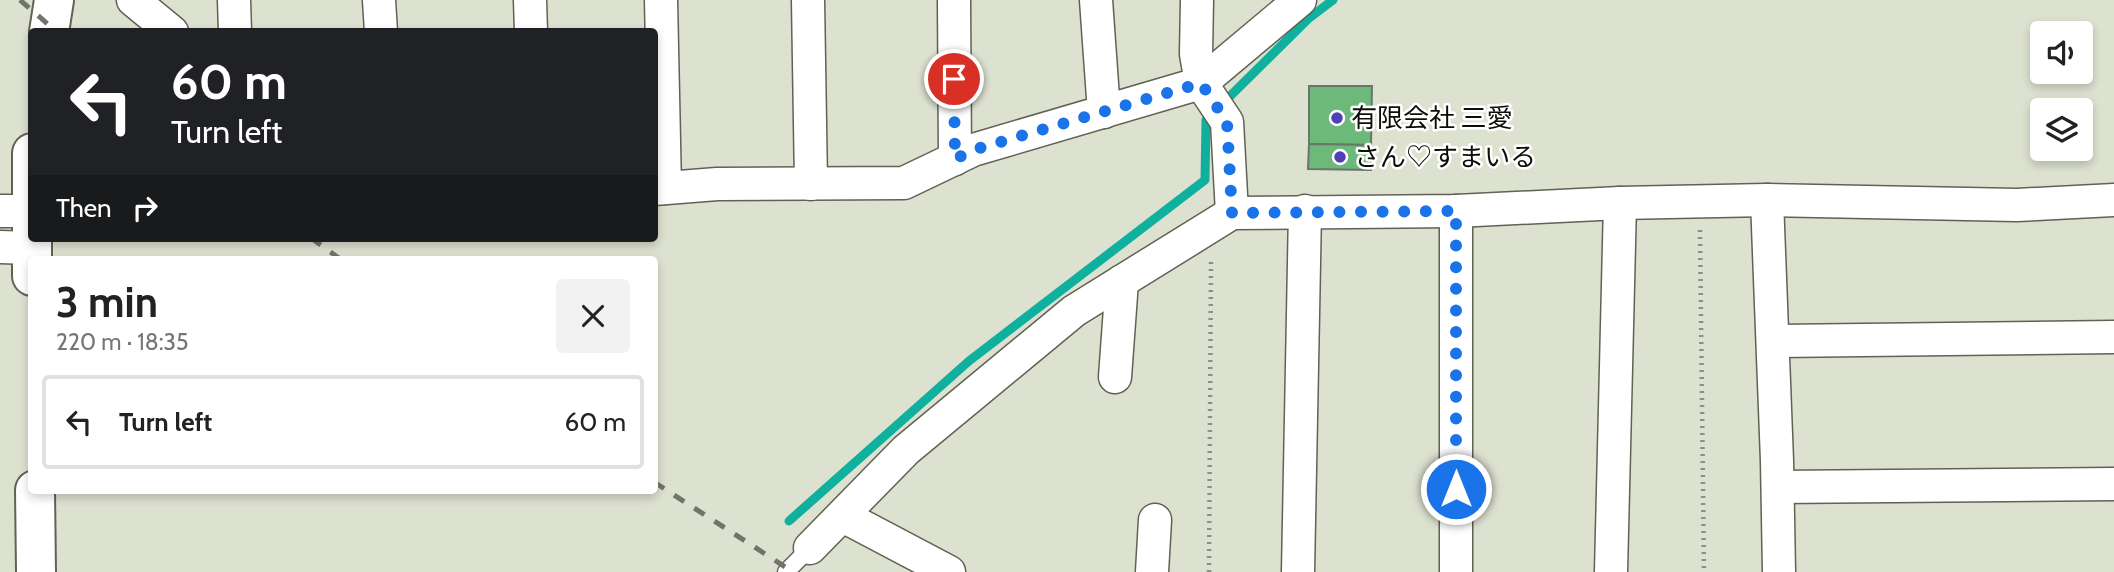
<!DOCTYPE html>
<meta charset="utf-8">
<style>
:root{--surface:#fff;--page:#f2f2f2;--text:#222;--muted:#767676;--line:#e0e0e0}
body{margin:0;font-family:Cabin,"Noto Sans JP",sans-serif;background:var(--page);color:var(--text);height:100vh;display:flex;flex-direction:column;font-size:26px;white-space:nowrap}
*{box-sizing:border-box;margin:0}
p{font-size:23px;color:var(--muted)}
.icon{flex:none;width:38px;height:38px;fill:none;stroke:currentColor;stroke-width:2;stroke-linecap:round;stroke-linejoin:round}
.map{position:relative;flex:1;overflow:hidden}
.drawer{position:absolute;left:28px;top:256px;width:630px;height:238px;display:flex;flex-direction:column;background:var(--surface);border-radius:7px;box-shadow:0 4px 10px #0003}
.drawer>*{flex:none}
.hud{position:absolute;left:28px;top:28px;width:630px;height:214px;border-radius:7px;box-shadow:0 4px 10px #0003;background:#202124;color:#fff;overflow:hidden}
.fabs{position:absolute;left:2030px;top:21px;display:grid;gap:14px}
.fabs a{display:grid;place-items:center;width:63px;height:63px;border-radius:7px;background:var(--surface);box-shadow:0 4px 10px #0003;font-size:35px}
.pin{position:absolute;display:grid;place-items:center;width:60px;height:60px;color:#fff;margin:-30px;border:4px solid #fff;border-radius:50%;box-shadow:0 2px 7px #0007}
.me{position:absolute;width:77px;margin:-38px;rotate:0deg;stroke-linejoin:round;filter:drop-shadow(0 0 5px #0008)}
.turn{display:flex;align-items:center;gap:24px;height:147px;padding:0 28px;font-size:32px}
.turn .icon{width:91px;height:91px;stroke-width:2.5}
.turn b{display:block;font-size:49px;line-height:60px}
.then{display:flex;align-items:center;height:66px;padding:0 28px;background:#0003;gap:14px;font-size:26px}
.round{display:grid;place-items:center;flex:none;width:74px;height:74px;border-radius:7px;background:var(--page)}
.overview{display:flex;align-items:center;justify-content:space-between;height:119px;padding:0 28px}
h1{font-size:42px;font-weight:700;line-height:52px}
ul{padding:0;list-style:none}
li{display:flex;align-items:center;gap:21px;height:94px;margin:0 14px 10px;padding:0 14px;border:4px solid var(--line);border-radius:7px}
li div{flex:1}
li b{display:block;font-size:26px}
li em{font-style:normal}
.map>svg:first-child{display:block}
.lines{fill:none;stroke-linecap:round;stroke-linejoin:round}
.stream{stroke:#10b09e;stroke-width:9}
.building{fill:#6cb97a;stroke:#69766b;stroke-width:2}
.service-casing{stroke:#606254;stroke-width:19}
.minor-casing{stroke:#606254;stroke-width:35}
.tertiary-casing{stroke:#606254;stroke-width:42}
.path{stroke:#8c8f83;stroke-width:4.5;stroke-dasharray:2 5;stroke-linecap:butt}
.service{stroke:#fff;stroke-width:16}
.minor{stroke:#fff;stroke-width:32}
.tertiary{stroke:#fff;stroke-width:38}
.rail{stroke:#717469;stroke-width:5;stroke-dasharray:12 12;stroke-linecap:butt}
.route{stroke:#1a73e8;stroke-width:12;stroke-dasharray:0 21.6}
.poi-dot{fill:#4f40b7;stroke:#fff;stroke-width:2.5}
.labels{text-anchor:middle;stroke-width:5;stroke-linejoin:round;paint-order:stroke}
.poi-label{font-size:26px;fill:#0c0d08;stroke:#fff;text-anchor:start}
</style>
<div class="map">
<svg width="2114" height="572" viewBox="0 0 2114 572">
<rect width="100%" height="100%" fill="#dde1d0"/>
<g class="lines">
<path class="stream" d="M 789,521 L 969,361 L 1205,180 L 1206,120 L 1308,19 L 1333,0"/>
</g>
<g class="building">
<path d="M 1309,86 L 1372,86 L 1371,145 L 1309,144 Z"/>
<path d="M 1309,144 L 1371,145 L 1371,170 L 1308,169 Z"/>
</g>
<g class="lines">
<g class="service-casing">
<path id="service" d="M 786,572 L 810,548"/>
</g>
<g class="minor-casing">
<g id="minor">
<path d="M 133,0 L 172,32"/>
<path d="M 234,0 L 235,32"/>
<path d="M 379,0 L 381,32"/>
<path d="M 530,0 L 531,32"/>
<path d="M 661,0 L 665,188"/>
<path d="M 808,0 L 811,184"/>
<path d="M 954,0 L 955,159"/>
<path d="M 1096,0 L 1104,112"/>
<path d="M 1300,0 L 1201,83 L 1227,122 L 1232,213 L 1456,211 L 1620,203 L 1767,200 L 2017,205 L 2114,200"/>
<path d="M 654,189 L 717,184 L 904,183 L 973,150 L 1201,83 L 1196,54 L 1197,0"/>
<path d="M 1767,200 L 1777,461 L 1779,572"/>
<path d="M 0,211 L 31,211"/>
<path d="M 0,247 L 31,248"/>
<path d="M 1773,341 L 2114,337"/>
<path d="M 1115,377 L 1122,281"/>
<path d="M 1778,487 L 2114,484"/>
<path d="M 843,516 L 949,572"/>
<path d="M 810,548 L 906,450 L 1074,311 L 1232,213"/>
<path d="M 1152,572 L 1155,520"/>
<path d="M 1298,572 L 1305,211"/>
<path d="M 1456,572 L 1456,211"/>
<path d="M 1611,572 L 1620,203"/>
</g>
</g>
<g class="tertiary-casing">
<g id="tertiary">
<path d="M 49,32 L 54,0"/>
<path d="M 32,153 L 32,276"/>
<path d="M 35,490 L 36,572"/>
</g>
</g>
<g class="path">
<path d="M 1700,230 L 1704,572"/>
<path d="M 1209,572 L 1211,262"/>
</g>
<use href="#service" class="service"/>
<use href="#minor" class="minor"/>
<use href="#tertiary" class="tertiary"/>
<g class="rail">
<path d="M 20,0 L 57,32"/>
<path d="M 311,238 L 340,259"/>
<path d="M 654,482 L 793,572"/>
</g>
</g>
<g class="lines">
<path class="route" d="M 954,79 L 955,159 L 973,150 L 1201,83 L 1227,122 L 1232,213 L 1456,211 L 1456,489"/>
</g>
<g class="poi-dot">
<circle cx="1337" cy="118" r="7"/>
<circle cx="1340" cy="157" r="7"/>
</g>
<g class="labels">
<g class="poi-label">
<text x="1351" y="127">有限会社 三愛</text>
<text x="1354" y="166">さん♡すまいる</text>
</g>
</g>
</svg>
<div class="fabs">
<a><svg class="icon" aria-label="sound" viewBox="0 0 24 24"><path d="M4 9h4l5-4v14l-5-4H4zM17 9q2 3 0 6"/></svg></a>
<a><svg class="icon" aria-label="layers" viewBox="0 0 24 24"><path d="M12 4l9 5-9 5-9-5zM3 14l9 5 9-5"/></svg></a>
</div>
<div class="pin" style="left:954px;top:79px;background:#d93025"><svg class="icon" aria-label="arrive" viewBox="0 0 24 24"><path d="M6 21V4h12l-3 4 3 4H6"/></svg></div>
<svg class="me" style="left:1456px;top:489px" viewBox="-20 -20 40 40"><circle r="17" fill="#1a73e8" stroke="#fff" stroke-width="3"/><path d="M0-11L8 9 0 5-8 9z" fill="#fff"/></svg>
<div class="hud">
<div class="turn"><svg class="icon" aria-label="left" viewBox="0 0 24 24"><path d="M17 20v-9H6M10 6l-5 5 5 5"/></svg><div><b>60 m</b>Turn left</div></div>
<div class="then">Then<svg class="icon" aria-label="right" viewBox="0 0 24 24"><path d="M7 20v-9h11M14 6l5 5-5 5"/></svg></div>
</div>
<section class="drawer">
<div class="overview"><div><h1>3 min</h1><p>220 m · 18:35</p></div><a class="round"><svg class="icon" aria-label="close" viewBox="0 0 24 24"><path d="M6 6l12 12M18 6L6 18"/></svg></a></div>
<ul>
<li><svg class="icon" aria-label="left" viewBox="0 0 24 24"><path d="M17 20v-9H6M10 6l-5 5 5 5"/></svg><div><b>Turn left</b></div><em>60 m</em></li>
</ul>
</section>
</div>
